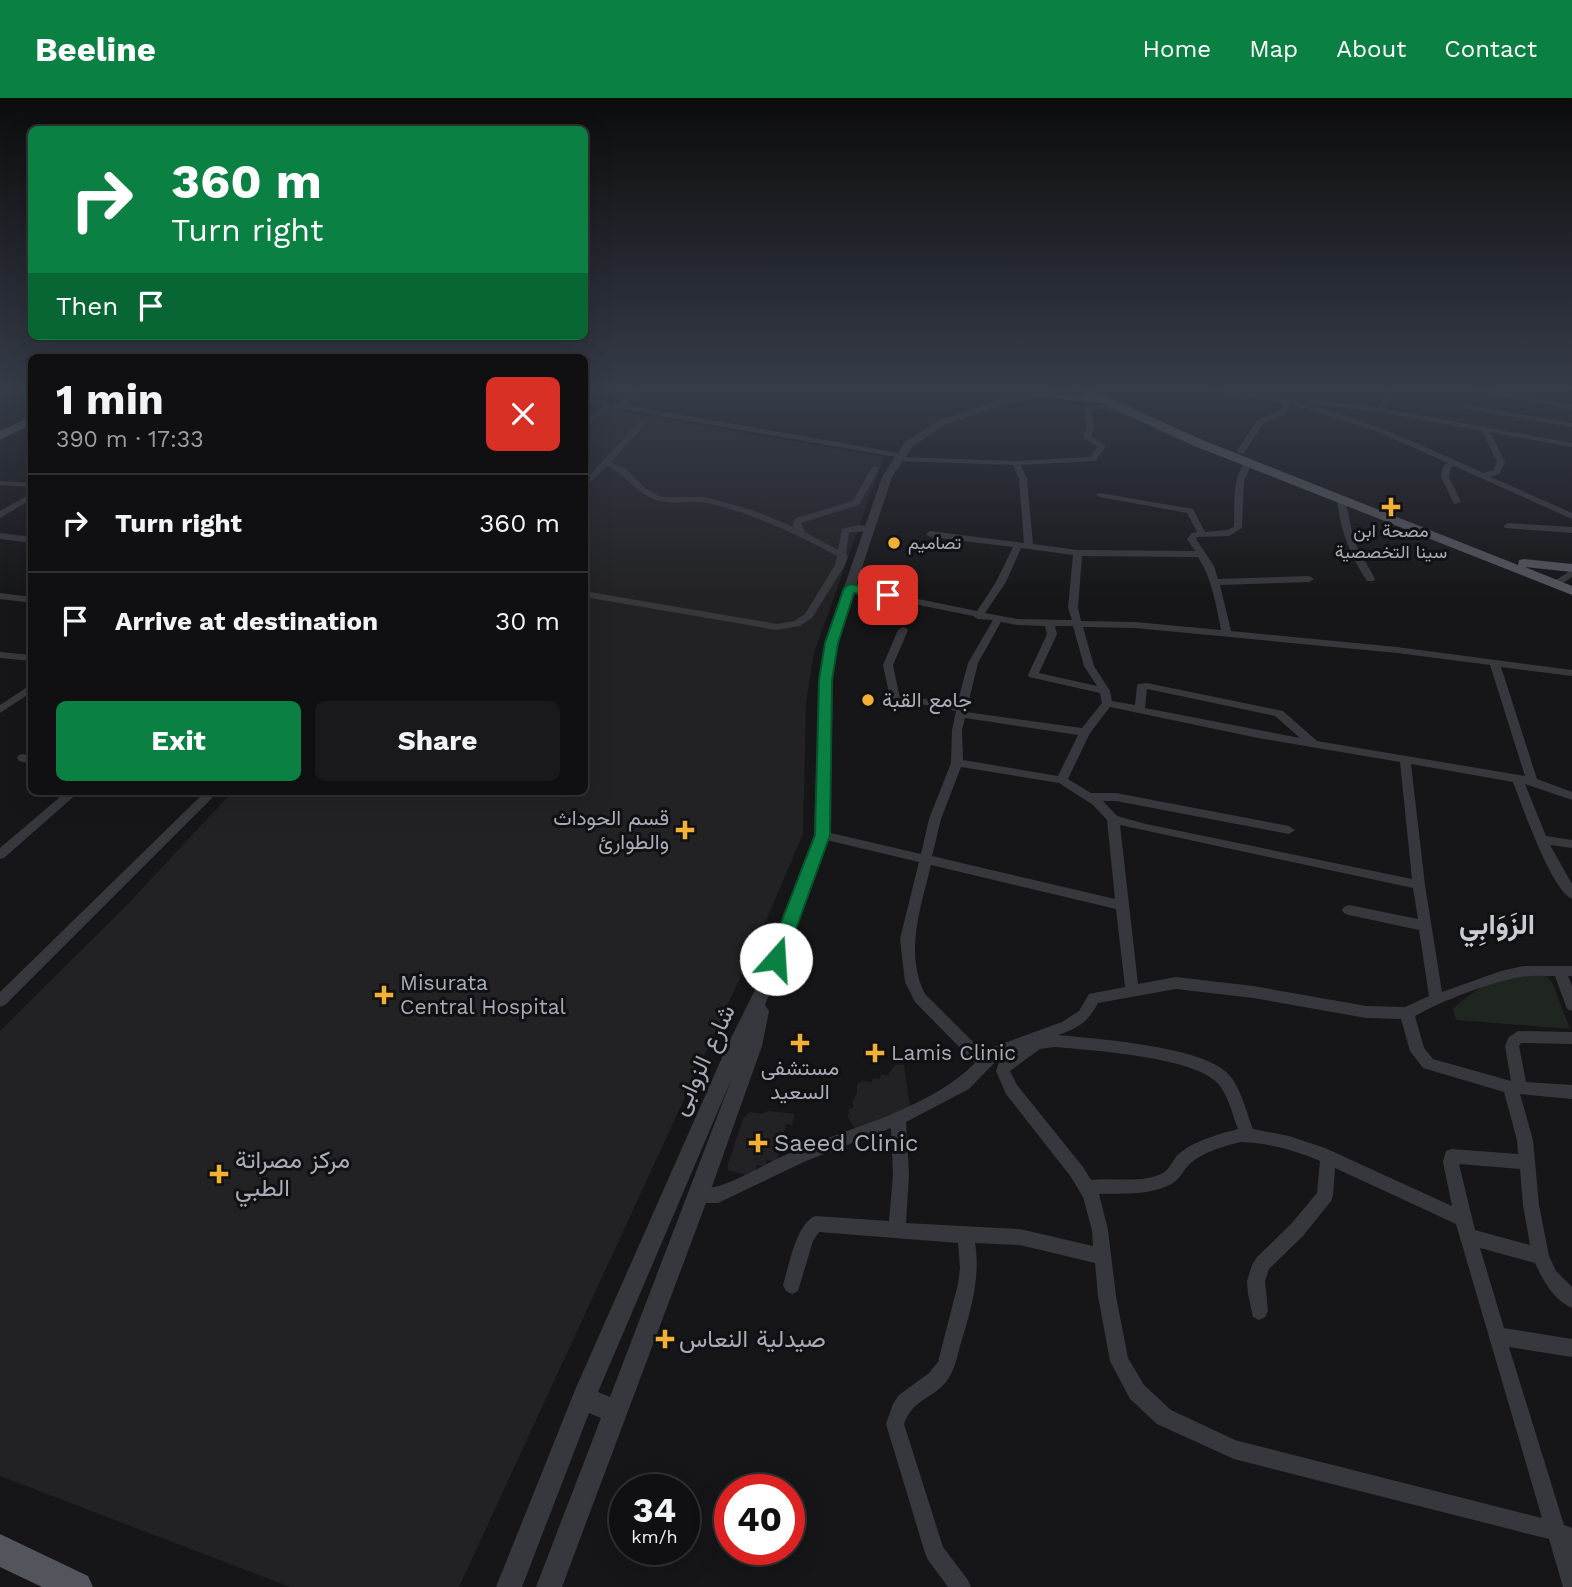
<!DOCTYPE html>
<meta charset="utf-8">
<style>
:root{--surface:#101012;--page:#19191b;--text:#f1f3f6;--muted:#9c9d9f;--line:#303032;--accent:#0b8043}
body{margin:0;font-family:"Work Sans",Vazirmatn,sans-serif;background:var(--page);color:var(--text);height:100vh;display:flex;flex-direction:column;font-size:26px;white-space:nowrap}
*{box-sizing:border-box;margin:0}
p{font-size:23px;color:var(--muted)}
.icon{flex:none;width:38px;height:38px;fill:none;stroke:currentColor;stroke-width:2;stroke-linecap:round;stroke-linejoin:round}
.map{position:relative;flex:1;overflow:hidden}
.details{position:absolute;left:28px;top:256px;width:560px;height:441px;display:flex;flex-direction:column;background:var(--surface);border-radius:10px;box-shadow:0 7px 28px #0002,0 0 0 2px var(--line)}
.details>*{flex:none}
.banner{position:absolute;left:28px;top:28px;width:560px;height:214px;border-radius:10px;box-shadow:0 7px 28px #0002,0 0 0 2px var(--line);background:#0b8043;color:#fff;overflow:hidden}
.speed{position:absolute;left:609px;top:1376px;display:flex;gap:14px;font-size:35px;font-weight:700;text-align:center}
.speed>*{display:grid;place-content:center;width:91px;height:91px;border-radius:50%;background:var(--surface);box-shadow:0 7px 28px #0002,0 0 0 2px var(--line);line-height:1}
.speed small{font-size:18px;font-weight:400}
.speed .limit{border:10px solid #d22;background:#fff;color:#111}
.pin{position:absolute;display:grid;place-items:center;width:60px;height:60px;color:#fff;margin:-30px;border-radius:14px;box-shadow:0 4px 10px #0006}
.me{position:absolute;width:77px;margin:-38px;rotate:19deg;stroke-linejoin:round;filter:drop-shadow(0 0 5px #0008)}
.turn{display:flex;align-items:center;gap:24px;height:147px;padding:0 28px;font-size:32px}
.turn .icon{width:91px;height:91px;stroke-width:2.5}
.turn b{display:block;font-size:49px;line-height:60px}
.then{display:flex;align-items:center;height:66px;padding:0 28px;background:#0003;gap:14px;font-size:26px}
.round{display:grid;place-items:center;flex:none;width:74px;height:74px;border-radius:10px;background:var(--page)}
.overview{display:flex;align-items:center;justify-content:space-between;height:119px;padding:0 28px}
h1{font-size:42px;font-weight:700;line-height:52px}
.primary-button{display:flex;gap:14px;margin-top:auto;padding:14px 28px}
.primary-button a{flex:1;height:80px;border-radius:10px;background:var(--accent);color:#fff;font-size:28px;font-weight:700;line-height:80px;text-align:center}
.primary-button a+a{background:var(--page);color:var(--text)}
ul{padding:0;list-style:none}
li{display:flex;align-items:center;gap:21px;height:98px;padding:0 28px;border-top:2px solid var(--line)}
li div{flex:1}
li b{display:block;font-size:26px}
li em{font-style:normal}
header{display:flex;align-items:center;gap:42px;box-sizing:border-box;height:98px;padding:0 35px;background:var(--accent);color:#fff}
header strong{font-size:33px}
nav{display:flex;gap:38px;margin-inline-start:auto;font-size:24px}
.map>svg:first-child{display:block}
.built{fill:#222225}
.green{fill:#1e261f}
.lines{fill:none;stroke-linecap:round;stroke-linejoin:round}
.minor{fill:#37383d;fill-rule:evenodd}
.tertiary{fill:#37383d;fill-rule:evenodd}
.primary{fill:#53555c;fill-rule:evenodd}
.route{fill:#0b8043;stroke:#07532c;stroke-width:2}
.poi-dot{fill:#f2b134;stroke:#111113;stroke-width:2.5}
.labels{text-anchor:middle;stroke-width:6;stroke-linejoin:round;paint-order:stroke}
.far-poi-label{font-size:18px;fill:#a8adb8;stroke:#111113}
.poi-label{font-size:21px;fill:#a8adb8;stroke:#111113;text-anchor:start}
.near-street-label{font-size:24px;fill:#a8adb8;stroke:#111113}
.near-poi-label{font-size:24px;fill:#a8adb8;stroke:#111113;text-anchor:start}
.district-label{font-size:28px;font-weight:bold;fill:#c9ccd4;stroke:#111113}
</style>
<header>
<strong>Beeline</strong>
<nav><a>Home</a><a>Map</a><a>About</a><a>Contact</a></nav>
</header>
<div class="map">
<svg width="1572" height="1489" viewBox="0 0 1572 1489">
<rect width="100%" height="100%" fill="#161618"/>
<g class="built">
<path d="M 608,311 L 884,359 L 814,555 L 806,605 L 803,736 L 759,839 L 459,1489 L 290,1489 L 0,1378 L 0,933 L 129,805 L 233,693 L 584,693 L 585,335 Z"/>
<path d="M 895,967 L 904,967 L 910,1009 L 855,1031 L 847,1017 L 850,1016 L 848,1012 L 854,1009 L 852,1004 L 857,995 L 857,987 L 862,983 L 872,984 L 873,980 L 880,981 L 881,976 L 887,978 Z"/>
<path d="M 768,1013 L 795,1016 L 792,1027 L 786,1026 L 777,1064 L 767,1062 L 766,1068 L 757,1067 L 755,1076 L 746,1077 L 730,1073 L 727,1070 L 743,1020 L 750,1014 L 762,1016 Z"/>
</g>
<path class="green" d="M 1534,877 L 1546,878 L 1552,884 L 1570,931 L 1456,922 L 1453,910 C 1488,882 1490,883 1534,877 Z"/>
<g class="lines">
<g class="minor">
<path d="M 5,293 L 14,293 L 0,301 L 0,296 Z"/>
<path d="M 632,293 L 640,293 L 625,307 L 899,355 L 903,357 L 901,359 L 1016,363 L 1090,359 L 1098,349 L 1083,339 L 1086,331 L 1085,308 L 1104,307 L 1132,313 L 1132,317 L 1129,317 L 1104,311 L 1092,312 L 1094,331 L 1091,338 L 1106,348 L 1095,363 L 1021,367 L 1027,381 L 1033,446 L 1078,452 L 1195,453 L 1187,441 L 1192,435 L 1197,434 L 1187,415 L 1100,399 L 1096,397 L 1100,395 L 1193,411 L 1205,434 L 1227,432 L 1234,429 C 1235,409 1231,375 1248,362 L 1252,364 L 1244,384 L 1242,430 L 1229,438 L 1197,439 L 1196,441 L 1214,468 L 1218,481 L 1309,478 L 1314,481 L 1309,484 L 1220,487 L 1231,533 L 1397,549 L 1572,572 L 1572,578 L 1501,569 L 1537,681 L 1572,694 L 1572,702 L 1525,686 L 1546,738 L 1572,742 L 1572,750 L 1550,747 L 1572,786 L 1572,801 C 1551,792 1522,707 1513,684 L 1411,666 L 1425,787 L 1442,894 L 1501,873 L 1523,868 L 1572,868 L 1572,878 L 1568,878 L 1572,888 L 1572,913 L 1567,911 L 1555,878 C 1543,878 1532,877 1521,879 C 1491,884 1441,903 1415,918 L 1424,950 L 1433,961 L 1511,983 L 1505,948 L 1509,939 L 1518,933 L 1572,934 L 1572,946 L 1521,945 L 1519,948 L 1526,984 L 1572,987 L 1572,1001 L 1520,996 L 1533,1042 L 1539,1107 L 1549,1158 L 1556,1173 L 1572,1189 L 1572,1210 C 1553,1202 1543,1182 1535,1165 L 1480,1150 L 1504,1230 L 1572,1241 L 1572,1259 L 1509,1249 L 1564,1427 L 1572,1430 L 1572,1489 L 1563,1489 L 1549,1441 L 1234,1361 L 1157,1326 L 1130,1301 L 1110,1263 L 1098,1198 L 1095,1165 L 1020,1147 L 975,1145 C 981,1180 970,1215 960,1248 C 957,1260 954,1274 946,1284 C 932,1301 913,1301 904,1326 L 943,1449 L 968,1482 L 971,1489 L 948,1489 L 928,1462 L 925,1455 L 886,1326 L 893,1306 L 899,1297 L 929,1275 L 938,1264 L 958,1186 L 960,1170 L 958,1145 L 819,1134 L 813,1143 L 798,1193 L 792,1196 L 786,1193 L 783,1187 C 789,1168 796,1126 815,1118 L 889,1123 L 893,1077 L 891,1030 L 806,1063 L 718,1105 L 699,1105 L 693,1102 L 691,1097 L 693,1092 C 702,1088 711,1091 719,1088 C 746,1079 771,1062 797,1052 C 855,1028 930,1010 975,965 L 915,904 L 905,884 L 900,841 L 919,764 L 822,741 L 816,737 L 822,733 L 921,756 L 929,721 L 951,665 L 952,632 L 956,613 L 890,600 L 883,567 L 898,532 L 903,529 L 906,530 L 908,532 L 893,567 L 899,596 L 957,607 L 968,565 L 993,522 L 978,521 L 973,518 L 850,493 L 845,490 L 850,487 L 977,513 L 996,484 L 1013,449 L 930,439 L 926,436 L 930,433 L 1024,445 L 1019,381 L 1013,367 L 897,363 L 893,361 L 896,359 L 610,309 L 584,331 L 584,325 L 603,308 L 584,304 L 584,300 L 618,306 ZM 1021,450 L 1073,457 L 1068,510 L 1072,522 L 1017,521 L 985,515 L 1006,484 ZM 1082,458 L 1198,459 C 1212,480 1216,507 1221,532 L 1135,524 L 1081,523 L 1078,510 ZM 1001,524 L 1017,527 L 1045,528 L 1047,536 L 1028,577 L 1029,579 L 1100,595 L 1102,605 L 1082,630 L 966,614 L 978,565 ZM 1055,528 L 1073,528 L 1084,568 L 1097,588 L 1039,575 L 1057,536 ZM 1083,529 L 1135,530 L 1397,555 L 1490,567 L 1525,678 L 1317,643 L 1283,613 L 1147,585 L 1138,586 L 1137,588 L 1135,607 L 1112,603 L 1110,593 L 1094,568 ZM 1147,591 L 1275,618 L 1300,640 L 1145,610 ZM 1110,609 L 1258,640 L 1400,664 L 1412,781 L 1146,726 L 1117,718 L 1103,703 L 1116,703 L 1289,736 L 1295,732 L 1289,728 L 1116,695 L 1091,695 L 1068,681 L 1090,635 ZM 965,620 L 1078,637 L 1058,678 L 963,662 L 962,632 ZM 961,669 L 1059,685 L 1093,707 L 1107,722 L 1115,801 L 932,758 L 941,721 ZM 1120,727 L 1413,790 L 1418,821 L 1349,807 L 1344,809 L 1342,812 L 1344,815 L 1349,817 L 1419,832 L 1429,898 L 1405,909 L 1366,908 L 1253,888 L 1176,879 L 1138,886 ZM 931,767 L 1116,811 L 1125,889 L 1089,896 L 1079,913 L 1062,924 L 991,950 L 985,956 L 925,896 C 904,855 921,809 931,767 ZM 1176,891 L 1253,900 L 1366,920 L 1401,921 L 1410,953 L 1423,970 L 1504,994 L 1517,1042 L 1518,1056 L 1452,1051 L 1446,1053 L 1443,1064 L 1452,1108 L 1325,1050 L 1289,1038 L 1253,1031 C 1246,1013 1240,985 1225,973 C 1196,948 1098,941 1058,937 C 1080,929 1087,925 1098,905 ZM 1054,949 C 1091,952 1187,959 1214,982 C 1227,992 1232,1015 1238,1031 C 1219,1036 1197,1042 1181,1054 C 1173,1060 1171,1070 1163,1075 C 1143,1086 1113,1079 1091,1082 L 1083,1069 L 1017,987 L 1010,973 L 1040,951 ZM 1014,954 L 999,964 L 996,973 L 1006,996 L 1071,1079 L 1083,1099 L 1092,1132 L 1093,1148 L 1020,1131 L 906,1125 L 909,1077 L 906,1024 L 969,991 L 1001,958 ZM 1241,1044 C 1269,1045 1294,1052 1320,1063 L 1317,1095 L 1291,1126 L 1257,1159 L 1252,1167 L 1247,1183 L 1248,1196 L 1253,1219 L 1259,1222 L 1265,1219 L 1268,1213 L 1265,1183 L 1269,1171 L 1303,1138 L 1331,1103 L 1333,1098 L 1335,1070 L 1456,1126 L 1542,1420 L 1235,1342 L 1171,1312 L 1144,1287 L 1128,1260 L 1116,1198 L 1108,1132 L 1099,1096 C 1124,1095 1151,1098 1173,1085 C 1180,1081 1182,1074 1187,1069 C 1199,1055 1224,1048 1241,1044 ZM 1459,1066 L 1520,1071 L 1523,1107 L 1530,1147 L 1475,1132 Z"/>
<path d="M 1206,293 C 1307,293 1396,336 1484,375 L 1493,372 L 1497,364 L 1482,333 L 1380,314 L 1310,306 L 1306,304 L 1310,302 L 1378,310 L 1388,293 L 1395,293 L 1385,311 L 1572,345 L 1572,349 L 1490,334 L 1505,364 L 1499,376 L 1491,379 L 1572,415 L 1572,421 L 1454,368 L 1451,369 L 1449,379 L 1461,404 L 1454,406 L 1441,379 L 1443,368 L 1448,365 L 1376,333 L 1290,306 L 1286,316 L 1263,326 L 1244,355 L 1238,355 L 1237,353 L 1257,322 L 1280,313 L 1283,305 Z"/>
<path d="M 1473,293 L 1491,293 L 1572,307 L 1572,311 Z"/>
<path d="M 1464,307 L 1572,325 L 1572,329 L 1467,311 L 1464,311 Z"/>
<path d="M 641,322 L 648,324 L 611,364 L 626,371 L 646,391 L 662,399 L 705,399 L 752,412 L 794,429 L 793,425 L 796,420 L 853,403 L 872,369 L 878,369 L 879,371 L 859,407 L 801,425 L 805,434 L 838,452 L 842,431 C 852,428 865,425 874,431 C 868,436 857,432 849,435 L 846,456 L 848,458 L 845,467 L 812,520 L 800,528 L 777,532 L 584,499 L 584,493 L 777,526 L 794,523 L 805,516 L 835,467 L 837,458 C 796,436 754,416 708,405 C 692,402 675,407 660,403 C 638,398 628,378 607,368 L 584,390 L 584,383 Z"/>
<path d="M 0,383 L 32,385 L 32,389 L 0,387 Z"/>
<path d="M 32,395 L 32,401 L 0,420 L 0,413 Z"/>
<path d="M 1341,398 L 1345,401 L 1354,443 L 1375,481 L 1373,483 L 1367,483 C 1350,457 1340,432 1337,401 Z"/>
<path d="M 1508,425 L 1572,429 L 1572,435 L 1505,430 L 1504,428 Z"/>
<path d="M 0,435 L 32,439 L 32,445 L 0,441 Z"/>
<path d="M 1572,472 L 1572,479 L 1557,489 L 1551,489 L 1551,485 Z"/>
<path d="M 0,495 L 32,499 L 32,505 L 0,501 Z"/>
<path d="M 0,554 L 32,557 L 32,563 L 0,560 Z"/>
<path d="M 32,586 L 32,594 L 0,615 L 0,607 Z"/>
<path d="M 23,656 L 32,658 L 32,666 L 19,663 L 17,660 L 19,657 Z"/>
<path d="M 67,693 L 80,693 L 4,760 L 0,761 L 0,750 Z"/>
<path d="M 206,693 L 219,693 L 5,907 L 0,909 L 0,894 Z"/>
</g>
<path class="tertiary" d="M 1051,293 L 1074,293 L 1004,307 L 946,326 L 913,348 L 892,379 L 837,545 L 833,582 L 830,737 L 765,907 L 769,913 L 762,948 L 709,1097 L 562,1489 L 536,1489 L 601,1320 L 589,1315 L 522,1489 L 496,1489 L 575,1292 L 728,946 L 756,890 L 814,737 L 819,582 L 825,545 L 882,379 L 905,344 L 940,322 L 999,302 ZM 732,980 L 610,1299 L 598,1294 Z"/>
<g class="primary">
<path d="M 1079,293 L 1094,293 L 1200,341 L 1518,467 L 1519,462 L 1524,461 L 1572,466 L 1572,474 L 1525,469 L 1572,488 L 1572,497 L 1192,347 L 1101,305 L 1050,300 L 1044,297 L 1050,294 L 1086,298 Z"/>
<path d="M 32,318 L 32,326 L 0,342 L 0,333 Z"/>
<path d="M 0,1436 L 88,1478 L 93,1489 L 42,1489 L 0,1469 Z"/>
</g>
</g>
<linearGradient id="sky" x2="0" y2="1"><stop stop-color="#0c0c0d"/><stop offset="0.58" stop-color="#363c48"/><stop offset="1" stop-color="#363c48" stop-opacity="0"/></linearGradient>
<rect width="1572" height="502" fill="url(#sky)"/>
<path class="route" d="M 850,486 L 888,493 L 894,497 L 888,501 L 854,495 L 838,545 L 832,582 L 830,737 L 785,861 L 783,866 L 770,866 L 767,861 L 815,737 L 819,582 L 825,545 L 844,490 Z"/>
<g class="poi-dot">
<path d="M1387.5 398.5h7v7h7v7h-7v7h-7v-7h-7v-7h7z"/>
<circle cx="894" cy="445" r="7"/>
<circle cx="868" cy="602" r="7"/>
<path d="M681.5 721.5h7v7h7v7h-7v7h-7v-7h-7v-7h7z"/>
<path d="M380.5 886.5h7v7h7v7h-7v7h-7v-7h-7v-7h7z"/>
<path d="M796.5 934.5h7v7h7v7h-7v7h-7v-7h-7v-7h7z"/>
<path d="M871.5 944.5h7v7h7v7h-7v7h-7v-7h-7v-7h7z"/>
<path d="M754.5 1034.5h7v7h7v7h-7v7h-7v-7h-7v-7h7z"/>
<path d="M215.5 1065.5h7v7h7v7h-7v7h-7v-7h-7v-7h7z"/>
<path d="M661.5 1230.5h7v7h7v7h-7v7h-7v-7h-7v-7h7z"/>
</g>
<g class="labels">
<g class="far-poi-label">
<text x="1391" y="439">مصحة ابن<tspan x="1391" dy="21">سينا التخصصية</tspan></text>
<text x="908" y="451" text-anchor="start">تصاميم</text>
</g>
<g class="poi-label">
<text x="882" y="609">جامع القبة</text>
<text x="669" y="727" text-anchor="end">قسم الحوداث<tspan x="669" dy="24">والطوارئ</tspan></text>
<text x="400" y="892">Misurata<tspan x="400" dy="24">Central Hospital</tspan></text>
<text x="891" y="962">Lamis Clinic</text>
<text x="800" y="977" text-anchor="middle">مستشفى<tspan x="800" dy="24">السعيد</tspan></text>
</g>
<g class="near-street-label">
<text transform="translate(703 962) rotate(-65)" y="8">شارع الزوابى</text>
</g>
<g class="near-poi-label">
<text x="774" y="1053">Saeed Clinic</text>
<text x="235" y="1070">مركز مصراتة<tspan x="235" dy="28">الطبي</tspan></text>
<text x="679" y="1249">صيدلية النعاس</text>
</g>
<g class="district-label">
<text x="1497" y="836">الزَوَابِي</text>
</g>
</g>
</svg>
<div class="speed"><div>34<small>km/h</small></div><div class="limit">40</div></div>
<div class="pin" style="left:888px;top:497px;background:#d93025"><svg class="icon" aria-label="arrive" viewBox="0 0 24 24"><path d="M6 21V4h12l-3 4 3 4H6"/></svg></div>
<svg class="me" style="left:776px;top:861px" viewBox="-20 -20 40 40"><circle r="19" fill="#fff"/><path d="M0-13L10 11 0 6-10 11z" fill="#0b8043"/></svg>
<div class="banner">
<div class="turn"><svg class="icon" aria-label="right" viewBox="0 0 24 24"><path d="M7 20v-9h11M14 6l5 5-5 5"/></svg><div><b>360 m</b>Turn right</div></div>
<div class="then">Then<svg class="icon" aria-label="arrive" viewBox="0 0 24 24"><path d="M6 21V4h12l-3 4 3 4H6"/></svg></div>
</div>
<section class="details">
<div class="overview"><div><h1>1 min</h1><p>390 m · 17:33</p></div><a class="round" style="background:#d93025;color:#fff"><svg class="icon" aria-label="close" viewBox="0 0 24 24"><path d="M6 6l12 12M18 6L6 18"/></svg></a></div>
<ul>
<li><svg class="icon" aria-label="right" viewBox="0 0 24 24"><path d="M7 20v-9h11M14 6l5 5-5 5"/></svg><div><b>Turn right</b></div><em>360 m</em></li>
<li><svg class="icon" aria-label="arrive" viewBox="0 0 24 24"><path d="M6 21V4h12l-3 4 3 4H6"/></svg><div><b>Arrive at destination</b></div><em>30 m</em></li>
</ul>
<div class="primary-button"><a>Exit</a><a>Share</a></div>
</section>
</div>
